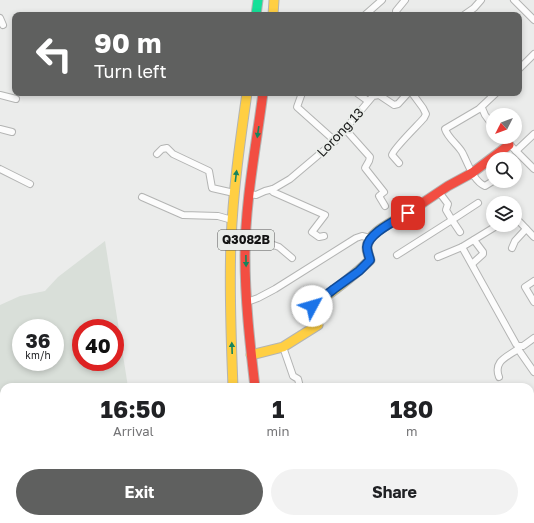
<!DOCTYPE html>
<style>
:root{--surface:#fff;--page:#f2f2f2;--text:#202124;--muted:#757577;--accent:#5f605f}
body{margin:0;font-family:"Golos Text",sans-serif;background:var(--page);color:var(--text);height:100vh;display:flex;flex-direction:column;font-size:15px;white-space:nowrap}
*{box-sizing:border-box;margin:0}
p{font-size:13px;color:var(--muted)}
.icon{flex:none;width:22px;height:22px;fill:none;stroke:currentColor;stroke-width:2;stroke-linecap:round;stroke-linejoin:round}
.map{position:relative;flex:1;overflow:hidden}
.drawer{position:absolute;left:0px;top:383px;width:534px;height:140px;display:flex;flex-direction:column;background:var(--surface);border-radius:12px 12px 0 0;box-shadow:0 2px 6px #0003}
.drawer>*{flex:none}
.top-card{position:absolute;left:12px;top:12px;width:510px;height:84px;border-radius:8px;box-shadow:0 2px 6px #0003;background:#5f605f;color:#fff;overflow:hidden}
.needle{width:26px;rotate:228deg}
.fabs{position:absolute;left:486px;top:108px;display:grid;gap:8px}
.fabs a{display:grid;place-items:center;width:36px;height:36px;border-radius:50%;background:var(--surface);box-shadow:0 2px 6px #0003;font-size:20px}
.speed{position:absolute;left:12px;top:319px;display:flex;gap:8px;font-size:20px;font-weight:700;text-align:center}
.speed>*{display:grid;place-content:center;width:52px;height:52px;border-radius:50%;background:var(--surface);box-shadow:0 2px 6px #0003;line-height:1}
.speed small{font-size:10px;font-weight:400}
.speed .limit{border:6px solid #d22;background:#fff;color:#111}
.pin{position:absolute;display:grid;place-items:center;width:34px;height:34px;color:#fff;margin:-17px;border-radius:8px;box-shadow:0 2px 6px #0006}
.me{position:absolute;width:44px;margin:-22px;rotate:51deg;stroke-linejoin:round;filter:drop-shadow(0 0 3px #0008)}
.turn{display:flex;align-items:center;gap:14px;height:84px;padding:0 16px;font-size:18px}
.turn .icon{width:52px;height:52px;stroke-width:2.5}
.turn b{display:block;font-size:28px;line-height:34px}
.eta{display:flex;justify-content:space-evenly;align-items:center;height:68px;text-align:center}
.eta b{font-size:24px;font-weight:700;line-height:28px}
.button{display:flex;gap:8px;margin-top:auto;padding:8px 16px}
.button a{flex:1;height:46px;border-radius:24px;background:var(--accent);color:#fff;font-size:16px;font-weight:700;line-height:46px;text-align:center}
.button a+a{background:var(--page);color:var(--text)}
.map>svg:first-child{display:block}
.built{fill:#d9dfd9;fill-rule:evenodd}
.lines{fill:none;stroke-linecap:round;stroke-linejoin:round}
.street-casing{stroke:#b3b4b3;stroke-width:8}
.fast-casing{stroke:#b3b4b3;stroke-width:11}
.slow-casing{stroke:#b3b4b3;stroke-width:11}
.jam-casing{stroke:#b3b4b3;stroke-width:11}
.street{stroke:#fcfcfc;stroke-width:6}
.fast{stroke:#16e098;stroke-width:9}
.slow{stroke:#ffcf43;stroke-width:9}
.jam{stroke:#f24e42;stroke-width:9}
.oneway{fill:#15845c}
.route-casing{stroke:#114b97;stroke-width:10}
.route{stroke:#1a73e8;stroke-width:7}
.labels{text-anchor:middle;stroke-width:4;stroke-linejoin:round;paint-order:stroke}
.shield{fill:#eaedea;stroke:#545554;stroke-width:1}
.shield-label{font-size:12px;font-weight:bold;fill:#131413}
.street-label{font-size:13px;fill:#131413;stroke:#eaedea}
</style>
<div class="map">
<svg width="534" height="523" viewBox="0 0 534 523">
<rect width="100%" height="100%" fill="#ebeceb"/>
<path class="built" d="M 105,241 L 128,387 L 4,387 L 4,427 L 0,418 L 0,305 L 20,296 L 45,291 L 58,277 ZM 21,328 L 55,328 L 55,362 L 21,362 ZM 81,328 L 115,328 L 115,362 L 81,362 Z"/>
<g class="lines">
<g class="street-casing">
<g id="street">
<path d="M 514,0 L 534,20"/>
<path d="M 365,15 L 382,0"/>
<path d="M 397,15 L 396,11 L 405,0"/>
<path d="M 464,15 L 474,8 L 481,0"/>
<path d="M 0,18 L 3,25"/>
<path d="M 519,69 L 534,54"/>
<path d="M 302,93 L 297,107 L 335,141"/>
<path d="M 357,93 L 368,101"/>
<path d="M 0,95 L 16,99"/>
<path d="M 482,108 L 485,115 L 493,126"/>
<path d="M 0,129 L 12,132"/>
<path d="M 345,129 L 370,157 L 369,161 L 365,168 L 384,192 L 379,196 L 385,206"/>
<path d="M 502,137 L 534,169"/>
<path d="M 516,151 L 534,134"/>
<path d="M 157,154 L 162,149 L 167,148 L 173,154 L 209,171 L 212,188 L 234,193"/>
<path d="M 399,163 L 392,155 C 393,149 418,125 424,118 L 426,114 L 423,108 L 412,93"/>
<path d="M 0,169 L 30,184"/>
<path d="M 493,181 L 485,186 C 473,181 468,163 462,152 C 457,144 448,138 445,129 L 479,109 L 496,93"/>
<path d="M 273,189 L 273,192 L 325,215 L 312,232 L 319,237 L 324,236"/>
<path d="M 439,192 L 448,204 L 446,210 L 452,220 L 478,203"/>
<path d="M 249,194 L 256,195 L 265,191 L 273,189 L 290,179 L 335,141 L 373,96 L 379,95 L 394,105 L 398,104 L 408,93"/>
<path d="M 142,197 L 183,215 L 218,216 L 232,220"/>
<path d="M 515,217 L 534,237"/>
<path d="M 498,225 L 462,247 L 516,344 L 518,346 L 523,346 L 534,338"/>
<path d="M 247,234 L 257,239 L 279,247 L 292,258"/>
<path d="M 512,248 L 515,241 L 526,229"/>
<path d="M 397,255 L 452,220 L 460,232"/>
<path d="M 438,257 L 462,247"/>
<path d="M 472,264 L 483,254 L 483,252 L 474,240"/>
<path d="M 534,281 L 525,287 L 534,302"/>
<path d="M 247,302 L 258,298 L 275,289 L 356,238 L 362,236 L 370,238"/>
<path d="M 283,347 L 293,376 L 298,379 L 300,387"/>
<path d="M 518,349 L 534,372"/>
<path d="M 499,377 C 493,361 507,357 518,349 L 518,346"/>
<path d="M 0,440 L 4,449"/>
<path d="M 187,519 L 188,523"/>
</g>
</g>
<g class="fast-casing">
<g id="fast">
<path d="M 256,15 L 258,0"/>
<path d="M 261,519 L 262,523"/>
</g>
</g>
<g class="slow-casing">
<g id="slow">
<path d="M 273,15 L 274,0"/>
<path d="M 251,355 L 283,347 L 318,325 L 311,308 C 331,292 352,278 370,260 C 369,256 367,252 367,248 C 367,232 395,221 406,214"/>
<path d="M 233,387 C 231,338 229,290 231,241 C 233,191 240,142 247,93"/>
<path d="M 286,519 L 287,523"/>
</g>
</g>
<g class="jam-casing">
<g id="jam">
<path d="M 406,214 L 448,186 L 472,173 L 509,145"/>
<path d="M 255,387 C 250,344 245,300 245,256 C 245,202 256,147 263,93"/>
</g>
</g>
<use href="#street" class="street"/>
<use href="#fast" class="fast"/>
<use href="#slow" class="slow"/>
<use href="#jam" class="jam"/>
</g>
<defs><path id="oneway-solid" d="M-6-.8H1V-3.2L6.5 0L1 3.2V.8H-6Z"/></defs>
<g class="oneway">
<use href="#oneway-solid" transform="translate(258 132) rotate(98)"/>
<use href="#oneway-solid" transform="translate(236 176) rotate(-83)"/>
<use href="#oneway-solid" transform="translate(246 261) rotate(89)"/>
<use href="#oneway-solid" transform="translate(232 348) rotate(-92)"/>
</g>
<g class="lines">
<g class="route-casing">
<path id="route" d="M 312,306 L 334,289 L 359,271 L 370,260 C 369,256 367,251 367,247 C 368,233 397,220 408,213"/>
</g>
<use href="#route" class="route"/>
</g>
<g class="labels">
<rect class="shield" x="218" y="230" width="56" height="20" rx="3"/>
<g class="shield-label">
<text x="246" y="244">Q3082B</text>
</g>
<g class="street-label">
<text transform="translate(340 132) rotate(-47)" y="5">Lorong 13</text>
</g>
</g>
</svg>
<div class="fabs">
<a><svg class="needle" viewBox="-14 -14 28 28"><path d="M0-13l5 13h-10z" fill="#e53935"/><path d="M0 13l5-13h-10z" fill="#757577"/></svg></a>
<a><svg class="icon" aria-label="search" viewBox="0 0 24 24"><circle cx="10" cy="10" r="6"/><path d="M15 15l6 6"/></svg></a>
<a><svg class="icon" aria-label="layers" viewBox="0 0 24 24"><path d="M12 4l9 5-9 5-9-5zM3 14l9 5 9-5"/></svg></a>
</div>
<div class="speed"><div>36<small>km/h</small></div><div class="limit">40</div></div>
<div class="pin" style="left:408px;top:213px;background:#d93025"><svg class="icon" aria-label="arrive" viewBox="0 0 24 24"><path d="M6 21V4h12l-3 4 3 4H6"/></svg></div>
<svg class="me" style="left:312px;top:306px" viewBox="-20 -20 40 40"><circle r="19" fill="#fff"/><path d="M0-13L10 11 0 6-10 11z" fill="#1a73e8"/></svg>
<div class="top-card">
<div class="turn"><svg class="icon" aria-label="left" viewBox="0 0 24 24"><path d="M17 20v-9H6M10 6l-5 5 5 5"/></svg><div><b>90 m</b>Turn left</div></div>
</div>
<section class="drawer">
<div class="eta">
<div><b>16:50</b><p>Arrival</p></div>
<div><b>1</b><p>min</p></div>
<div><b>180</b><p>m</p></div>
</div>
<div class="button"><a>Exit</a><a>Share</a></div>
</section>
</div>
